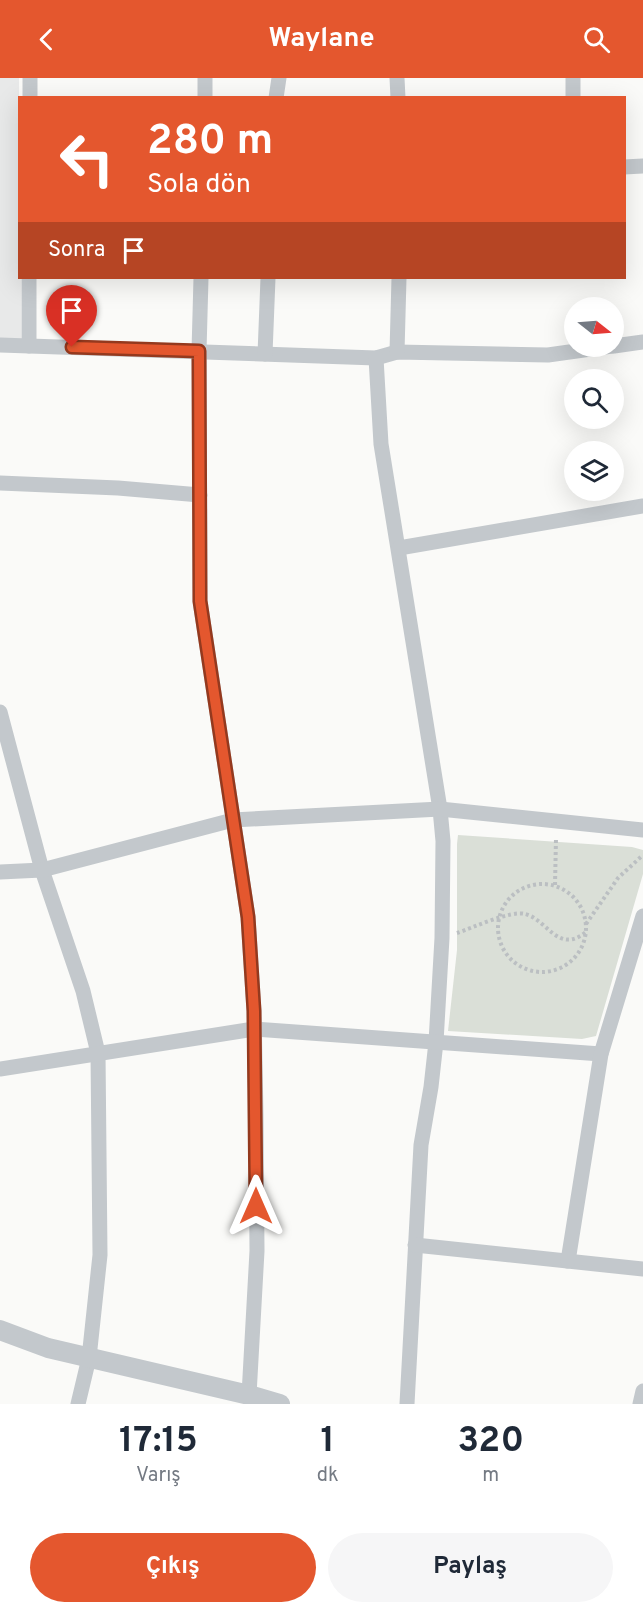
<!DOCTYPE html>
<html lang="tr">
<meta charset="utf-8">
<style>
:root{--surface:#fff;--page:#f6f6f7;--text:#1f2937;--muted:#747a83;--accent:#e4572e}
body{margin:0;font-family:Overpass,sans-serif;background:var(--page);color:var(--text);height:100vh;display:flex;flex-direction:column;font-size:22px;white-space:nowrap}
*{box-sizing:border-box;margin:0}
p{font-size:20px;color:var(--muted)}
.icon{flex:none;width:33px;height:33px;fill:none;stroke:currentColor;stroke-width:2;stroke-linecap:round;stroke-linejoin:round}
.map{position:relative;height:1326px;overflow:hidden}
.details{display:flex;flex-direction:column;background:var(--surface);flex:1}
.details>*{flex:none}
.top-card{position:absolute;left:18px;top:18px;width:608px;height:183px;border-radius:0px;box-shadow:0 6px 24px #0002;background:#e4572e;color:#fff;overflow:hidden}
.needle{width:39px;rotate:107deg}
.fabs{position:absolute;left:564px;top:219px;display:grid;gap:12px}
.fabs a{display:grid;place-items:center;width:60px;height:60px;border-radius:50%;background:var(--surface);box-shadow:0 6px 24px #0002;font-size:30px}
.pin{position:absolute;display:grid;place-items:center;width:51px;height:51px;color:#fff;margin:-62px -26px;border-radius:50% 50% 50% 0;rotate:-45deg;box-shadow:0 0 6px #0007}
.pin .icon{rotate:45deg}
.me{position:absolute;width:66px;margin:-33px;rotate:0deg;stroke-linejoin:round;filter:drop-shadow(0 0 4px #0008)}
.turn{display:flex;align-items:center;gap:21px;height:126px;padding:0 30px;font-size:27px}
.turn .icon{width:78px;height:78px;stroke-width:2.5}
.turn b{display:block;font-size:42px;line-height:51px}
.then{display:flex;align-items:center;height:57px;padding:0 30px;background:#0003;gap:12px;font-size:22px}
.eta{display:flex;justify-content:space-evenly;align-items:center;height:102px;text-align:center}
.eta b{font-size:36px;font-weight:700;line-height:42px}
.action{display:flex;gap:12px;margin-top:auto;padding:12px 30px}
.action a{flex:1;height:69px;border-radius:36px;background:var(--accent);color:#fff;font-size:24px;font-weight:700;line-height:69px;text-align:center}
.action a+a{background:var(--page);color:var(--text)}
header{display:flex;justify-content:space-between;align-items:center;height:78px;padding:0 30px;background:var(--accent);color:#fff;font-size:27px;font-weight:700}
.map>svg:first-child{display:block}
.built{fill:#e8e9e9}
.green{fill:#dadfd7}
.lines{fill:none;stroke-linecap:round;stroke-linejoin:round}
.path{stroke:#bbbfc2;stroke-width:4;stroke-dasharray:3 3;stroke-linecap:butt}
.minor{stroke:#c3c8cc;stroke-width:15}
.tertiary{stroke:#c3c8cc;stroke-width:20}
.route-casing{stroke:#94391e;stroke-width:15}
.route{stroke:#e4572e;stroke-width:10}
</style>
<header><svg class="icon" aria-label="back" viewBox="0 0 24 24"><path d="M15 5l-7 7 7 7"/></svg>Waylane<svg class="icon" aria-label="search" viewBox="0 0 24 24"><circle cx="10" cy="10" r="6"/><path d="M15 15l6 6"/></svg></header>
<div class="map">
<svg width="643" height="1326" viewBox="0 0 643 1326">
<rect width="100%" height="100%" fill="#fafaf8"/>
<path class="built" d="M 0,0 L 19,0 L 20,200 L 21,200 L 21,261 L 0,260 Z"/>
<path class="green" d="M 458,757 L 632,769 L 643,772 L 643,796 L 596,958 L 582,961 L 448,953 L 457,872 L 457,766 Z"/>
<g class="lines">
<g class="path">
<circle cx="542" cy="850" r="44"/>
<path d="M 555,807 L 556,760"/>
<path d="M 586,846 L 618,800 L 643,777"/>
<path d="M 457,855 C 472,850 511,832 525,836 C 547,841 558,877 586,854"/>
</g>
<g class="minor">
<path d="M 397,0 L 398,20"/>
<path d="M 30,20 L 30,0"/>
<path d="M 205,20 L 205,0"/>
<path d="M 276,20 L 279,0"/>
<path d="M 573,20 L 573,0"/>
<path d="M 624,89 L 643,88"/>
<path d="M 201,200 L 199,273 L 200,523 L 248,839 L 254,933 L 256,1037 L 257,1173 L 249,1317"/>
<path d="M 0,267 L 376,280 L 397,274 L 548,277 L 612,268"/>
<path d="M 29,268 L 29,200"/>
<path d="M 614,268 L 643,264"/>
<path d="M 397,274 L 399,200"/>
<path d="M 265,276 L 268,200"/>
<path d="M 376,280 L 381,366 L 440,731 L 443,763 L 442,860 L 436,964 L 431,1009 L 421,1067 L 407,1326"/>
<path d="M 0,405 L 118,410 L 200,417"/>
<path d="M 399,470 L 643,428"/>
<path d="M 0,634 L 42,792 L 83,913 L 98,975 L 100,1177 L 89,1280 L 78,1326"/>
<path d="M 0,794 L 42,792 L 233,742 L 440,731 L 643,752"/>
<path d="M 0,991 L 254,951 L 601,976"/>
<path d="M 415,1167 L 643,1191"/>
<path d="M 568,1183 L 601,976 L 643,838"/>
<path d="M 640,1326 L 643,1313"/>
</g>
<path class="tertiary" d="M 0,1252 L 48,1270 L 249,1317 L 280,1326"/>
</g>
<g class="lines">
<g class="route-casing">
<path id="route" d="M 72,269 L 199,273 L 200,523 L 248,839 L 254,933 L 256,1128"/>
</g>
<use href="#route" class="route"/>
</g>
</svg>
<div class="fabs">
<a><svg class="needle" viewBox="-14 -14 28 28"><path d="M0-13l5 13h-10z" fill="#e53935"/><path d="M0 13l5-13h-10z" fill="#747a83"/></svg></a>
<a><svg class="icon" aria-label="search" viewBox="0 0 24 24"><circle cx="10" cy="10" r="6"/><path d="M15 15l6 6"/></svg></a>
<a><svg class="icon" aria-label="layers" viewBox="0 0 24 24"><path d="M12 4l9 5-9 5-9-5zM3 14l9 5 9-5"/></svg></a>
</div>
<div class="pin" style="left:72px;top:269px;background:#d93025"><svg class="icon" aria-label="arrive" viewBox="0 0 24 24"><path d="M6 21V4h12l-3 4 3 4H6"/></svg></div>
<svg class="me" style="left:256px;top:1128px" viewBox="-20 -20 40 40"><path d="M0-17L14 15 0 8-14 15z" fill="#e4572e" stroke="#fff" stroke-width="4"/></svg>
<div class="top-card">
<div class="turn"><svg class="icon" aria-label="left" viewBox="0 0 24 24"><path d="M17 20v-9H6M10 6l-5 5 5 5"/></svg><div><b>280 m</b>Sola dön</div></div>
<div class="then">Sonra<svg class="icon" aria-label="arrive" viewBox="0 0 24 24"><path d="M6 21V4h12l-3 4 3 4H6"/></svg></div>
</div>
</div>
<section class="details">
<div class="eta">
<div><b>17:15</b><p>Varış</p></div>
<div><b>1</b><p>dk</p></div>
<div><b>320</b><p>m</p></div>
</div>
<div class="action"><a>Çıkış</a><a>Paylaş</a></div>
</section>
